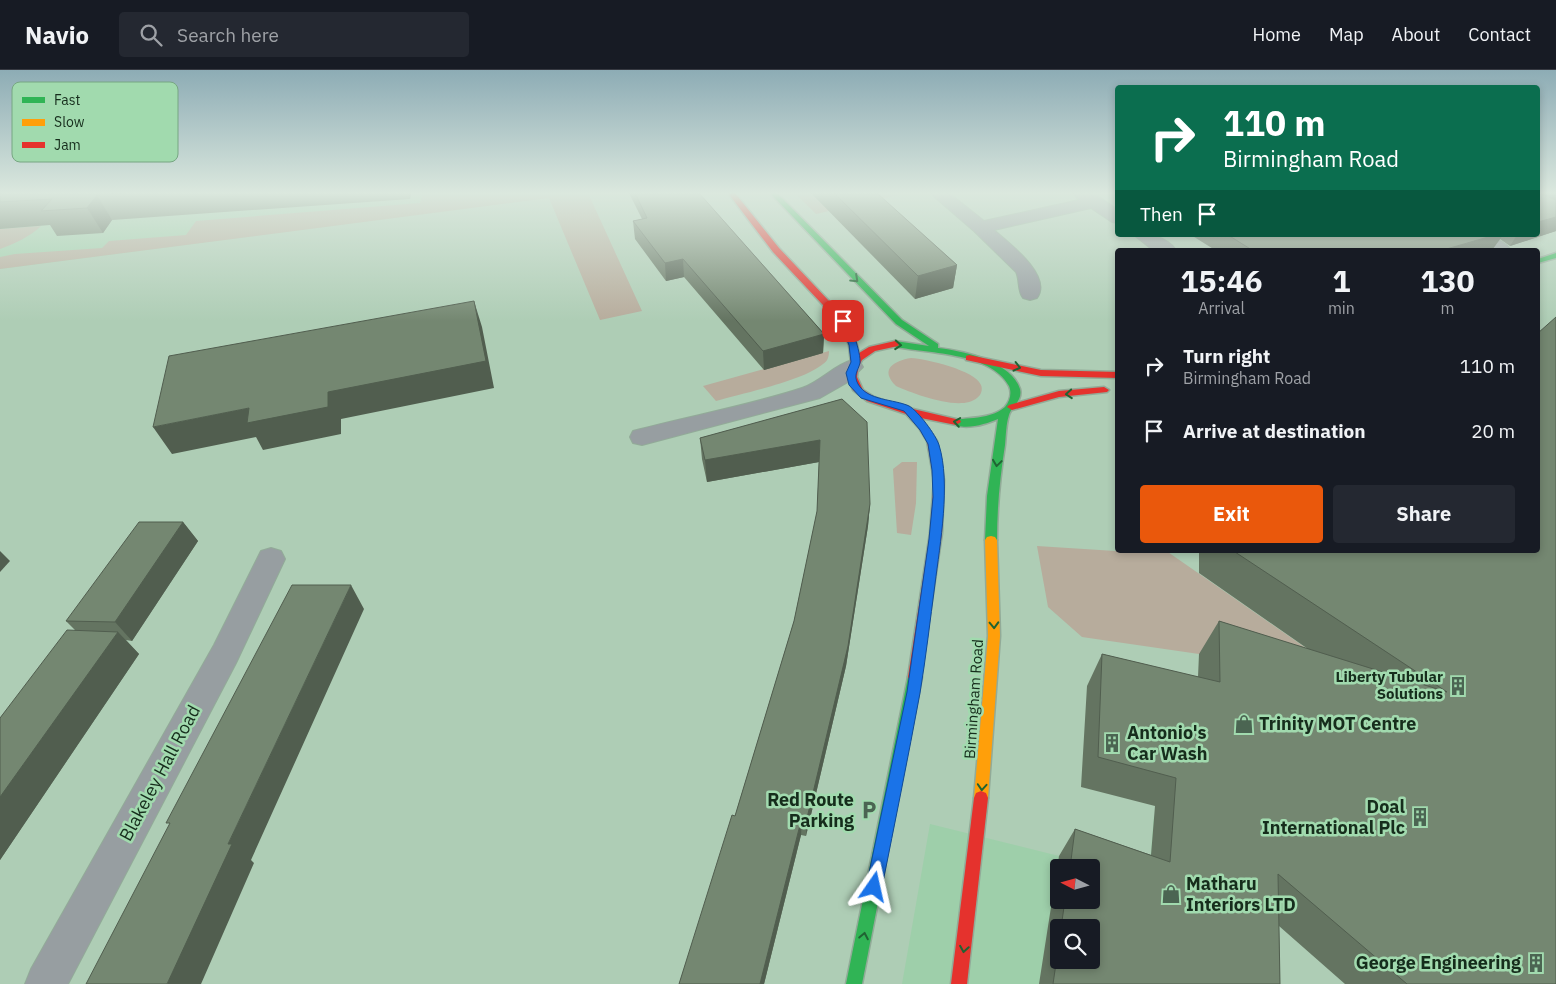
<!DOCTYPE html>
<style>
:root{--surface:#171b24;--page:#242831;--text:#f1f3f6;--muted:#9ea1a6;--line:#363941;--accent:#ea580c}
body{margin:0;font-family:"IBM Plex Sans",sans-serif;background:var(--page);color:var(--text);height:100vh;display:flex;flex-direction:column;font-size:19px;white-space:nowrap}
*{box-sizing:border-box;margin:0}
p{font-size:16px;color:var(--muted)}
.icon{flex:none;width:28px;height:28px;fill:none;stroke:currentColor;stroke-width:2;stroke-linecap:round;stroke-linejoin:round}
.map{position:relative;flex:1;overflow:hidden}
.details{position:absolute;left:1115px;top:178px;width:425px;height:305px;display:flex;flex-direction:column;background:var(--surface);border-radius:5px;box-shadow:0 2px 8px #0003}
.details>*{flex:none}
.hud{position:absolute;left:1115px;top:15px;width:425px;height:152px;border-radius:5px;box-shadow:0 2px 8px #0003;background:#0b6e4f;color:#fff;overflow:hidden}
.needle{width:32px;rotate:276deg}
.buttons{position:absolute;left:1050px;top:789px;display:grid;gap:10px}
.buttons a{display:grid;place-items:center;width:50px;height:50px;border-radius:5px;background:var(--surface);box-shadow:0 2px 8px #0003;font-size:25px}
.pin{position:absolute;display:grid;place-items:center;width:42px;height:42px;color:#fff;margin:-21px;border-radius:10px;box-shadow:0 2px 8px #0006}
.me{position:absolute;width:55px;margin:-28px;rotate:11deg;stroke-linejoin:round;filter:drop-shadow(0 0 4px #0008)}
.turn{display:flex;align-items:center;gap:18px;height:105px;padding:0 25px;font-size:22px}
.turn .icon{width:65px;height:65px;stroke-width:2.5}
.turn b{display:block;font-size:35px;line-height:42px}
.then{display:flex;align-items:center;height:48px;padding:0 25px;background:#0003;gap:10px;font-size:19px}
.eta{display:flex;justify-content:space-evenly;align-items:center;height:85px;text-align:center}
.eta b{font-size:30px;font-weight:800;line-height:35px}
.action{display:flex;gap:10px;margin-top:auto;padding:10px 25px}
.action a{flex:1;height:58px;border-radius:5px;background:var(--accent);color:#fff;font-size:20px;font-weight:800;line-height:58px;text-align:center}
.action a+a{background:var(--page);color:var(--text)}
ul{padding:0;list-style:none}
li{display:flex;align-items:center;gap:15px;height:65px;padding:0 25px}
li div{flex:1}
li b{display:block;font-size:19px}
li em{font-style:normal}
header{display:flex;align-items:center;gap:30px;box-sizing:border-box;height:70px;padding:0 25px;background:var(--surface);border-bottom:1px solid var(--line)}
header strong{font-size:24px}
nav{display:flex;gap:28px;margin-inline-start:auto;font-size:18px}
.search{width:350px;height:45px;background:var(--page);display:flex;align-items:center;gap:12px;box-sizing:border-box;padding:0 18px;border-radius:5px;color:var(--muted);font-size:19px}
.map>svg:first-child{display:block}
.built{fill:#9ecfaa;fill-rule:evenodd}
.green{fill:#b7ac9c}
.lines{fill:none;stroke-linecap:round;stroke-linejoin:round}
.street-casing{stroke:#92ab98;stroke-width:2}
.fast-casing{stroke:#92ab98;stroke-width:3}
.slow-casing{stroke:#92ab98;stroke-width:3}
.jam-casing{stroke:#92ab98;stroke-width:3}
.street{fill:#979ea1;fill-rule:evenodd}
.fast{fill:#30b455;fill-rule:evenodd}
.slow{fill:#ff9f0a;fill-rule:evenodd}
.jam{fill:#e5322d;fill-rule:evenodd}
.wall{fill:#647461;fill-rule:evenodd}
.shaded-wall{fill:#515e4f}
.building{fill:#748771;stroke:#515e4f}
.oneway{stroke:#206333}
.route{fill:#1a73e8;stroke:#114b97}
.labels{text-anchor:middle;stroke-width:5;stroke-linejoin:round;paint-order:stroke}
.poi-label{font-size:15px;font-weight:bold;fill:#162d1c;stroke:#a1daae;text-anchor:end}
.street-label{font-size:15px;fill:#162d1c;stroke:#a1daae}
.near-poi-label{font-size:18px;font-weight:bold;fill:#162d1c;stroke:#a1daae;text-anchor:start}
.near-street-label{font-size:18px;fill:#162d1c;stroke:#a1daae}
.key{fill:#a1daae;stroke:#77a682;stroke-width:1}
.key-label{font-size:14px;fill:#162d1c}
</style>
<header>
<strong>Navio</strong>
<div class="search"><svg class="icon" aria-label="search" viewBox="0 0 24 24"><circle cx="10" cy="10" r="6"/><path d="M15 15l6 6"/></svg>Search here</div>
<nav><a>Home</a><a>Map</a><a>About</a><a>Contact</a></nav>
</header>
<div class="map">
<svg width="1556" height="914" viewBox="0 0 1556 914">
<rect width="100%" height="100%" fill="#aecdb5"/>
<g class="built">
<path d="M 0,123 L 585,123 L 0,199 Z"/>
<path d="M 1154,745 L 1249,914 L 902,914 L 930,754 L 1059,786 L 1091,798 L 1059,798 L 1059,830 L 1091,830 L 1091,798 L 1148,817 ZM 1059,858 L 1091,858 L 1091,890 L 1059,890 Z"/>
</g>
<g class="green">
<path d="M 423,123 L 588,123 L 642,241 L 600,250 L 549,128 L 0,199 L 0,187 L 15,184 L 102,178 L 109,171 L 186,165 L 196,151 L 420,133 Z"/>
<path d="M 795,123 L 907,123 L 816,144 Z"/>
<path d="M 41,156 C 29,167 16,173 0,179 L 0,159 Z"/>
<path d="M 829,281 C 829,286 828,291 823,294 C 803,311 743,323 716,331 L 703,316 Z"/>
<path d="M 911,288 C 926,289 975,300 981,315 C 983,320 981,325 977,328 C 961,342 914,324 896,316 C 879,299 894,291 911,288 Z"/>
<path d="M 902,392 L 917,392 L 916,433 L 911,465 L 897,463 L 893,399 Z"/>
<path d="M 1037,476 L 1131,482 L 1133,480 L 1165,480 L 1556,752 L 1199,584 L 1082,567 L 1048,537 Z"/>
</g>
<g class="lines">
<g class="street-casing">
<g id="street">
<path d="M 930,123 L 949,123 L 984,151 L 1079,130 L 1073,123 L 1093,123 L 1118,140 L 1118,153 L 1112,152 L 1091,138 L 994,160 C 1009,173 1053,206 1037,228 L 1030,230 L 1023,228 C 1017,220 1020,210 1016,202 L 974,161 Z"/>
<path d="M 1134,165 C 1150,165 1165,165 1176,180 L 1153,180 Z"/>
<path d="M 1462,165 C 1478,165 1500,165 1511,180 C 1494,180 1472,180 1462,165 Z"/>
<path d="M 852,290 L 860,292 L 863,297 L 848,312 L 820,328 L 642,375 L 633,373 L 630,367 L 633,361 C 689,346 747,336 802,318 C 820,312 834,295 852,290 Z"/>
<path d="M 271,478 L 281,481 L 285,489 L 236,593 L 68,914 L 25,914 L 31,899 L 214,575 L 261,481 Z"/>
</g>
</g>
<g class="fast-casing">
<g id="fast">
<path d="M 770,123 L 777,123 L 902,250 L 938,274 L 938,278 C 963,281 1011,291 1020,319 C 1023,331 1011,337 1009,345 C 1006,354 1006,365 1005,375 C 1000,407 997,438 997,470 L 995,473 L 987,473 L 985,470 L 987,426 L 998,349 C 986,354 962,362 951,352 C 957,346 988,352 1005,337 C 1010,331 1012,323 1009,316 C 990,281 925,284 892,276 L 891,274 L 895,271 L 929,276 L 896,254 Z"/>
<path d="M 1556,183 L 1556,188 L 1538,193 L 1538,189 Z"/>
<path d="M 915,601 L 920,603 L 922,607 L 862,914 L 846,914 L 908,607 L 910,603 Z"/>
</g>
</g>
<g class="slow-casing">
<path id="slow" d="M 991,466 L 995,467 L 997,470 L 1000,566 L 988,728 L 986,733 L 981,735 L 976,733 L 974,728 L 988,566 L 985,470 L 987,467 Z"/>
</g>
<g class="jam-casing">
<g id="jam">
<path d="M 728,123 L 735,123 L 779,178 L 846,249 L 857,275 L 859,283 L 869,277 L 895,271 L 899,274 L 898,276 L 875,281 L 862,290 L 858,298 L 857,307 L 863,320 L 874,327 L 897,335 L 907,336 L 913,339 L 960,350 L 961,352 L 956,355 L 921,348 L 937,371 L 944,410 L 942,463 L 920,611 L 915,613 L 910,611 L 908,607 L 930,463 L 934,410 L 927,371 L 919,358 L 906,344 L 867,331 L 853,320 L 848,307 L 851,293 L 849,275 L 839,252 L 773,182 Z"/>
<path d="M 969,285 L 1041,300 L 1118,302 L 1118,308 L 1041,306 L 966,290 L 966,286 Z"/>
<path d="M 1104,317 L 1109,320 L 1107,322 L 1059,327 L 1012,340 L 1007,337 L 1009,335 L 1059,321 Z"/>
<path d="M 981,721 L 986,723 L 988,728 L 967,914 L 951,914 L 974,728 L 976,723 Z"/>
</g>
</g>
<use href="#street" class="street"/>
<use href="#fast" class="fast"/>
<use href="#slow" class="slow"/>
<use href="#jam" class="jam"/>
</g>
<g class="wall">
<path d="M 0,123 L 411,123 L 410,129 L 112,150 L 103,163 L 57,166 L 50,155 L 0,159 Z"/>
<path d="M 629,123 L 699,123 L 824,264 L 823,283 L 764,300 L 684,207 L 666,211 L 635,169 L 633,151 L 642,149 Z"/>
<path d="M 811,123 L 877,123 L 957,195 L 953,218 L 915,229 Z"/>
<path d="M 1538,123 L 1556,123 L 1556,161 L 1510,176 L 1500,169 L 1492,180 L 1215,180 L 1191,165 L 1538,165 Z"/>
<path d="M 842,329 L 870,434 L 868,456 L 846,596 L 806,766 L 801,765 L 764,914 L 679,914 L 735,746 L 794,551 L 817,442 L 819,392 L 707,412 L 702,389 L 700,368 Z"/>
<path d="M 183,452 L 198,471 L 132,571 L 126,570 L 139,584 L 0,790 L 0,648 L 75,560 L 66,551 Z"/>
<path d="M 1199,480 L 1538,480 L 1556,914 L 1345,914 L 1279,856 L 1280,914 L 1039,914 L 1059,786 L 1075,759 L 1151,785 L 1155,736 L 1081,717 L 1087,616 L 1102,584 L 1198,607 L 1199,584 L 1219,551 L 1308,579 L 1199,503 ZM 1059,798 L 1091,798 L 1091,830 L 1059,830 ZM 1059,858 L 1091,858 L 1059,890 Z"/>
</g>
<g class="shaded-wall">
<path d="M 408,123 L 411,123 L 410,129 Z"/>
<path d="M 1542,123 L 1556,123 L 1556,132 L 1541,124 Z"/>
<path d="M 97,125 L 112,150 L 103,163 L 87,138 Z"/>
<path d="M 1556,145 L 1556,161 L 1510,176 L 1517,165 L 1538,165 L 1538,152 Z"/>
<path d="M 1495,165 L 1503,165 L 1492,180 L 1443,180 Z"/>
<path d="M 683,189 L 684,207 L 666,211 L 665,193 Z"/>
<path d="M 957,195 L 953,218 L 915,229 L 918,206 Z"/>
<path d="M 474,231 L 482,257 L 494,318 L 341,349 L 341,364 L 263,380 L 256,367 L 172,384 L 153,357 L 328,322 Z"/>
<path d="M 824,264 L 823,283 L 764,300 L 763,281 Z"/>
<path d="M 820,370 L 819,392 L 707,412 L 705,390 Z"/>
<path d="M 870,434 L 868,456 L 846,596 L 806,766 L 807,748 Z"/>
<path d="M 183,452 L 198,471 L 132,571 L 115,552 Z"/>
<path d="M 0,481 L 10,491 L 0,502 Z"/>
<path d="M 351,515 L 364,539 L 251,790 L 254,793 L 201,914 L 167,914 L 228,774 Z"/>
<path d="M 118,562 L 139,584 L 0,790 L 0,727 Z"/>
<path d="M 802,747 L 801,765 L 764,914 L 760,914 Z"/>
</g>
<g class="building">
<path d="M 0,123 L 126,123 L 97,125 L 87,138 L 41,141 L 52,129 L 0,132 Z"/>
<path d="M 635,123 L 699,123 L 824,264 L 763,281 L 683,189 L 665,193 L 633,151 L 647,148 Z"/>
<path d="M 834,123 L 877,123 L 957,195 L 918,206 Z"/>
<path d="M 1538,123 L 1542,123 L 1541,124 L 1556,130 L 1556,147 L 1538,152 Z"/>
<path d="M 1228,165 L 1495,165 L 1443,180 L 1252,180 Z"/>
<path d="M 474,231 L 486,291 L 328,322 L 328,337 L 247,353 L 249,338 L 153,357 L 169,286 Z"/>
<path d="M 1556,247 L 1556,914 L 1407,914 L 1278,804 L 1280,914 L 1053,914 L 1059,873 L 1059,890 L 1091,890 L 1091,858 L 1061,858 L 1065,830 L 1091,830 L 1091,798 L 1070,798 L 1075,759 L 1170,792 L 1176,708 L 1098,687 L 1102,584 L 1220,612 L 1219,551 L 1447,622 L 1232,480 L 1538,480 L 1538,263 Z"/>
<path d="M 842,329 L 867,352 L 870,434 L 848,576 L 807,748 L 802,747 L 760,914 L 679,914 L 732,745 L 735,746 L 794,551 L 817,441 L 820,370 L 705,390 L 700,368 Z"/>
<path d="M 139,452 L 183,452 L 115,552 L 66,551 Z"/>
<path d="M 292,515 L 351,515 L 228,774 L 232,774 L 167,914 L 86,914 L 170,753 L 166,753 Z"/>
<path d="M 67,560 L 118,562 L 0,727 L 0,648 Z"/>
</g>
<defs><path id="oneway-chevron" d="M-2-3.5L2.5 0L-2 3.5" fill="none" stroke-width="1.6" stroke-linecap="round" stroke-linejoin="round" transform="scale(1.25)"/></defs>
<g class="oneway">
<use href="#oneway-chevron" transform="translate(855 209) rotate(43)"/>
<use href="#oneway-chevron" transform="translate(898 275) rotate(4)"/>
<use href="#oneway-chevron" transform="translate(1017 297) rotate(14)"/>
<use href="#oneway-chevron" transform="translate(1069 324) rotate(176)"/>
<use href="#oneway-chevron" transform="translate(957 352) rotate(-171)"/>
<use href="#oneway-chevron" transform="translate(997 393) rotate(98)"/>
<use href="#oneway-chevron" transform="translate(994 555) rotate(88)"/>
<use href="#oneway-chevron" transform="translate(982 717) rotate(94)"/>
<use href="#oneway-chevron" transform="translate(864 866) rotate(-79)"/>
<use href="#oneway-chevron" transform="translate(964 879) rotate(99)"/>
</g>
<linearGradient id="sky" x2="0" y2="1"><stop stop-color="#8dacb5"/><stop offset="0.49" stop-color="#dbe8de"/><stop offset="1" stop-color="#dbe8de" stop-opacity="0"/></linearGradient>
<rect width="1556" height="251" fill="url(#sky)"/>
<path class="route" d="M 843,248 C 851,251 861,283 860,293 C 858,301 853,305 858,314 C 868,331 894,329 909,336 C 918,341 936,365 939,375 C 951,413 940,474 935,514 C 930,551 926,587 920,623 C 908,688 895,752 882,817 L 880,822 L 874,825 L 868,822 L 866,817 L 907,622 L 929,469 L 933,427 L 932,400 L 928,374 L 920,360 L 904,341 L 861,328 L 849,315 L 846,303 L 851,292 L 849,275 L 839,251 Z"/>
<defs>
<g id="building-bare" transform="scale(1.5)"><path d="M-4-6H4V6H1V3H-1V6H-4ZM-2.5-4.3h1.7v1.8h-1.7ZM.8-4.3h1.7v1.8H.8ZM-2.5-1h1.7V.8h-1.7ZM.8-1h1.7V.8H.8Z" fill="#4b6552" stroke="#a1daae" stroke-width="2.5" paint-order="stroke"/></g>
<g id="shop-bare" transform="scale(1.5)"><path d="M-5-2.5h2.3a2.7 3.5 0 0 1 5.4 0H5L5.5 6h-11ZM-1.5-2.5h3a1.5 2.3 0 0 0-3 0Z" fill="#4b6552" stroke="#a1daae" stroke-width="2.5" paint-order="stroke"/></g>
<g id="parking-bare" transform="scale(1.5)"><path d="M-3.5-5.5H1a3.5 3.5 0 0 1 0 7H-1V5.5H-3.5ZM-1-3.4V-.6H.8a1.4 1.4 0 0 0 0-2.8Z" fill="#4b6552" stroke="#a1daae" stroke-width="2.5" paint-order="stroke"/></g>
</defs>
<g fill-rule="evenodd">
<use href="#building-bare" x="1458" y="616"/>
<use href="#shop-bare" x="1244" y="654"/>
<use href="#building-bare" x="1112" y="673"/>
<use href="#parking-bare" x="869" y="740"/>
<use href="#building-bare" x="1420" y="747"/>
<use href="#shop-bare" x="1171" y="824"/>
<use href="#building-bare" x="1536" y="893"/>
</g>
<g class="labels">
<g class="poi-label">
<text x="1443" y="612">Liberty Tubular<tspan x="1443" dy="17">Solutions</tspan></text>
</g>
<g class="street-label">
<text transform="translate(974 629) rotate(-86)" y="5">Birmingham Road</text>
</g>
<g class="near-poi-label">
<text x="1259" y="660">Trinity MOT Centre</text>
<text x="1127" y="669">Antonio's<tspan x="1127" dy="21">Car Wash</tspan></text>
<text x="854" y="736" text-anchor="end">Red Route<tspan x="854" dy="21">Parking</tspan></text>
<text x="1405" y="743" text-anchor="end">Doal<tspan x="1405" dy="21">International Plc</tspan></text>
<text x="1186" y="820">Matharu<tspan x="1186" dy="21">Interiors LTD</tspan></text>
<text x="1521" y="899" text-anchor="end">George Engineering</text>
</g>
<g class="near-street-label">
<text transform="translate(160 703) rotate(-62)" y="6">Blakeley Hall Road</text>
</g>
</g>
<rect x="12" y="12" width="166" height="80" rx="8" class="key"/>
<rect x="22" y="27" width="23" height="6" fill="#30b455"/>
<rect x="22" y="49" width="23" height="7" fill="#ff9f0a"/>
<rect x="22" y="72" width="23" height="6" fill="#e5322d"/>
<g class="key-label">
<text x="54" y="35">Fast</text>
<text x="54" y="57">Slow</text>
<text x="54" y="80">Jam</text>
</g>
</svg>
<div class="buttons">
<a><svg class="needle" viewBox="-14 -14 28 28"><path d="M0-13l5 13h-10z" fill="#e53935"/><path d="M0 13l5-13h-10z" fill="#9ea1a6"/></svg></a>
<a><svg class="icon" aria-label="search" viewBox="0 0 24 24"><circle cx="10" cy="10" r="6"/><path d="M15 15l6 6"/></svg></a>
</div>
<div class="pin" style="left:843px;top:251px;background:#d93025"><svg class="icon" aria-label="arrive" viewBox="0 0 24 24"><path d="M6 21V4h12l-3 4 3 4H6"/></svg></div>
<svg class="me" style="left:874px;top:817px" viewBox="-20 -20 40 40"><path d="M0-17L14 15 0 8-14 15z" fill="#1a73e8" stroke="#fff" stroke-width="4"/></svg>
<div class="hud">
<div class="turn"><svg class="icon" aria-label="right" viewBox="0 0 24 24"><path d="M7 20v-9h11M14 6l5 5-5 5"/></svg><div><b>110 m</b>Birmingham Road</div></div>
<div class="then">Then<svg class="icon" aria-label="arrive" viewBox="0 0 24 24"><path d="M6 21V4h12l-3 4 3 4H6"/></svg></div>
</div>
<section class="details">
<div class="eta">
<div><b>15:46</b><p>Arrival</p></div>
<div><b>1</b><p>min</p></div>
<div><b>130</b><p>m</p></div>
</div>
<ul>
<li><svg class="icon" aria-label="right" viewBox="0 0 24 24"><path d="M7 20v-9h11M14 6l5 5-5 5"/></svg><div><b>Turn right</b><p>Birmingham Road</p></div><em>110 m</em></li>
<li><svg class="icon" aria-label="arrive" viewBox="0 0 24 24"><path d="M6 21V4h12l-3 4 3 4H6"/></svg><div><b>Arrive at destination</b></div><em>20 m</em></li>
</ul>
<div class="action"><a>Exit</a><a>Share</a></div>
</section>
</div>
